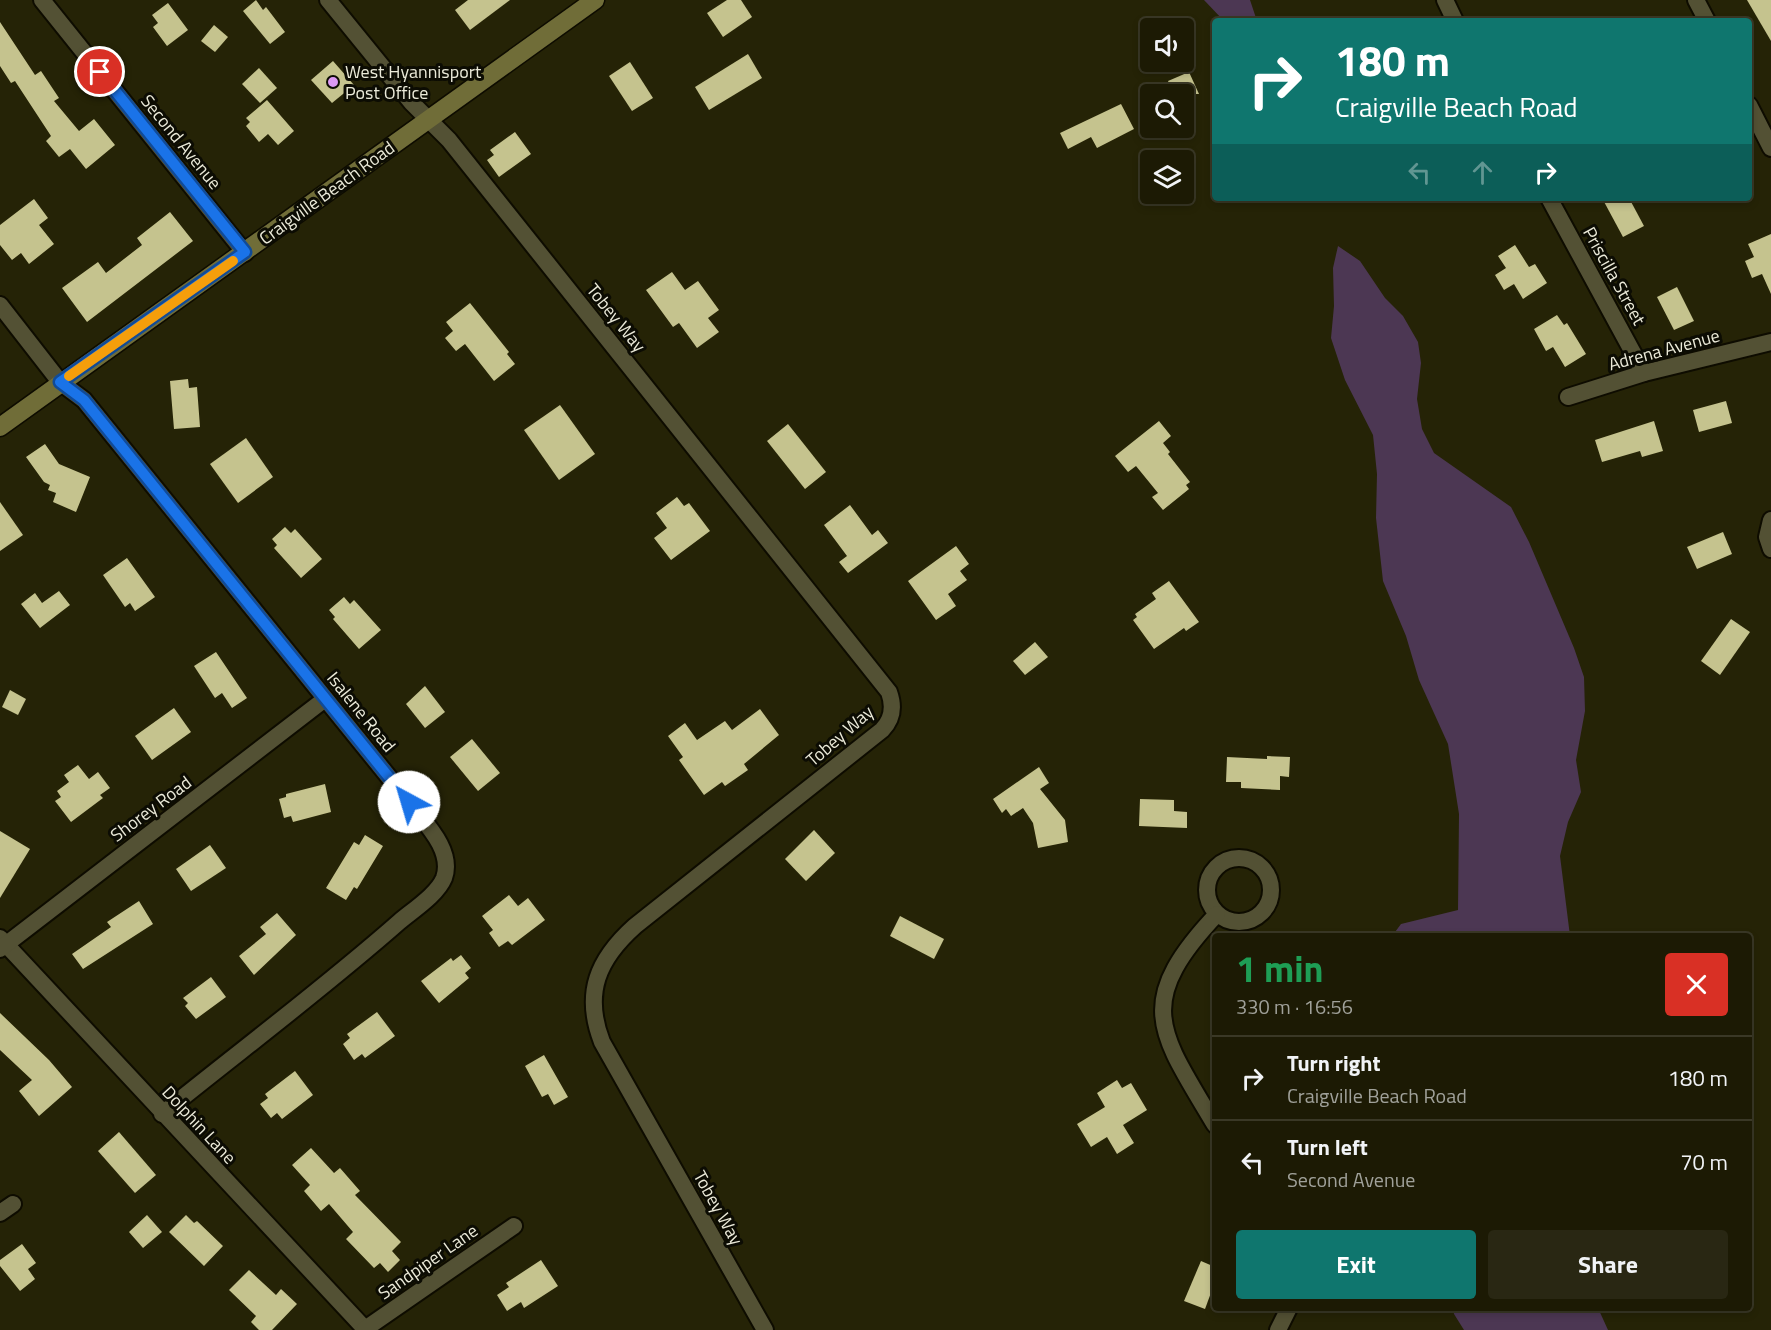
<!DOCTYPE html>
<meta charset="utf-8">
<style>
:root{--surface:#1c1a04;--page:#292713;--text:#f1f3f6;--muted:#a0a19a;--line:#3a3826;--accent:#0f766e}
body{margin:0;font-family:"Titillium Web",sans-serif;background:var(--page);color:var(--text);height:100vh;display:flex;flex-direction:column;font-size:22px;white-space:nowrap}
*{box-sizing:border-box;margin:0}
p{font-size:20px;color:var(--muted)}
.icon{flex:none;width:33px;height:33px;fill:none;stroke:currentColor;stroke-width:2;stroke-linecap:round;stroke-linejoin:round}
.map{position:relative;flex:1;overflow:hidden}
.sheet{position:absolute;left:1212px;top:933px;width:540px;height:378px;display:flex;flex-direction:column;background:var(--surface);border-radius:6px;box-shadow:0 3px 9px #0003,0 0 0 2px var(--line)}
.sheet>*{flex:none}
.banner{position:absolute;left:1212px;top:18px;width:540px;height:183px;border-radius:6px;box-shadow:0 3px 9px #0003,0 0 0 2px var(--line);background:#0f766e;color:#fff;overflow:hidden}
.tools{position:absolute;left:1140px;top:18px;display:grid;gap:12px}
.tools a{display:grid;place-items:center;width:54px;height:54px;border-radius:6px;background:var(--surface);box-shadow:0 3px 9px #0003,0 0 0 2px var(--line);font-size:30px}
.pin{position:absolute;display:grid;place-items:center;width:51px;height:51px;color:#fff;margin:-26px;border:3px solid #fff;border-radius:50%;box-shadow:0 2px 6px #0007}
.me{position:absolute;width:66px;margin:-33px;rotate:321deg;stroke-linejoin:round;filter:drop-shadow(0 0 4px #0008)}
.turn{display:flex;align-items:center;gap:21px;height:126px;padding:0 24px;font-size:27px}
.turn .icon{width:78px;height:78px;stroke-width:2.5}
.turn b{display:block;font-size:42px;line-height:51px}
.lanes{display:flex;align-items:center;height:57px;padding:0 24px;background:#0003;justify-content:center;gap:30px;direction:ltr}
.lanes .off{opacity:.35}
.round{display:grid;place-items:center;flex:none;width:63px;height:63px;border-radius:6px;background:var(--page)}
.summary{display:flex;align-items:center;justify-content:space-between;height:102px;padding:0 24px}
h1{font-size:36px;font-weight:700;line-height:45px;color:#1e9e55}
.button{display:flex;gap:12px;margin-top:auto;padding:12px 24px}
.button a{flex:1;height:69px;border-radius:6px;background:var(--accent);color:#fff;font-size:24px;font-weight:700;line-height:69px;text-align:center}
.button a+a{background:var(--page);color:var(--text)}
ul{padding:0;list-style:none}
li{display:flex;align-items:center;gap:18px;height:84px;padding:0 24px;border-top:2px solid var(--line)}
li div{flex:1}
li b{display:block;font-size:22px}
li em{font-style:normal}
.map>svg:first-child{display:block}
.green{fill:#4c3753}
.building{fill:#c5c38e}
.lines{fill:none;stroke-linecap:round;stroke-linejoin:round}
.street-casing{stroke:#0e0c00;stroke-width:20}
.secondary-casing{stroke:#0e0c00;stroke-width:21}
.street{stroke:#535134;stroke-width:16}
.secondary{stroke:#706d38;stroke-width:18}
.route-casing{stroke:#114b97;stroke-width:15}
.route{stroke:#1a73e8;stroke-width:10}
.slow{stroke:#f59e0b;stroke-width:10}
.poi-dot{fill:#dc99f4;stroke:#0c0c03;stroke-width:2}
.labels{text-anchor:middle;stroke-width:6;stroke-linejoin:round;paint-order:stroke}
.poi-label{font-size:18px;fill:#ebead9;stroke:#0c0c03;text-anchor:start}
.street-label{font-size:18px;fill:#ebead9;stroke:#0c0c03}
</style>
<div class="map">
<svg width="1771" height="1330" viewBox="0 0 1771 1330">
<rect width="100%" height="100%" fill="#252306"/>
<g class="green">
<path d="M 1204,0 L 1250,0 L 1257,21 L 1224,21 Z"/>
<path d="M 1338,246 L 1360,261 L 1385,298 L 1403,316 L 1418,342 L 1421,363 L 1417,399 L 1422,429 L 1434,453 L 1511,507 L 1529,542 L 1574,648 L 1584,677 L 1585,711 L 1576,760 L 1581,792 L 1568,822 L 1560,856 L 1570,936 L 1392,936 L 1401,924 L 1458,910 L 1459,814 L 1448,744 L 1419,680 L 1406,636 L 1383,581 L 1376,518 L 1377,474 L 1373,435 L 1345,380 L 1331,338 L 1334,306 L 1333,268 Z"/>
<path d="M 1453,1308 L 1598,1308 L 1608,1330 L 1464,1330 L 1454,1314 Z"/>
</g>
<g class="building">
<path d="M 256,0 L 263,10 L 266,7 L 285,32 L 270,44 L 243,11 Z"/>
<path d="M 468,0 L 510,0 L 470,30 L 455,10 Z"/>
<path d="M 727,0 L 741,0 L 752,17 L 723,37 L 707,13 Z"/>
<path d="M 1747,0 L 1771,0 L 1771,41 Z"/>
<path d="M 168,3 L 188,30 L 167,46 L 153,27 L 158,23 L 152,15 Z"/>
<path d="M 0,22 L 35,75 L 41,71 L 59,98 L 54,101 L 79,131 L 94,119 L 115,145 L 86,169 L 70,149 L 59,157 L 46,141 L 51,136 L 15,81 L 11,83 L 0,66 Z"/>
<path d="M 214,25 L 228,37 L 215,52 L 201,41 Z"/>
<path d="M 748,54 L 762,78 L 709,110 L 695,87 Z"/>
<path d="M 333,61 L 354,85 L 332,103 L 311,80 Z"/>
<path d="M 630,62 L 653,98 L 632,111 L 609,76 Z"/>
<path d="M 259,68 L 277,88 L 260,103 L 242,84 Z"/>
<path d="M 1189,72 L 1199,94 L 1174,94 L 1168,81 Z"/>
<path d="M 267,100 L 294,131 L 278,145 L 268,134 L 259,142 L 246,126 L 250,122 L 246,118 Z"/>
<path d="M 1121,104 L 1134,129 L 1097,148 L 1091,137 L 1068,149 L 1060,133 Z"/>
<path d="M 515,132 L 531,154 L 499,177 L 487,160 L 494,155 L 490,150 Z"/>
<path d="M 1602,198 L 1629,198 L 1644,226 L 1623,237 Z"/>
<path d="M 34,199 L 48,218 L 39,225 L 54,244 L 29,264 L 21,253 L 12,260 L 0,245 L 0,225 Z"/>
<path d="M 170,212 L 193,241 L 87,322 L 62,288 L 98,262 L 106,273 L 142,245 L 137,238 Z"/>
<path d="M 1771,234 L 1771,294 L 1762,274 L 1752,278 L 1745,261 L 1754,257 L 1748,244 Z"/>
<path d="M 1515,245 L 1529,267 L 1535,264 L 1547,283 L 1523,299 L 1514,284 L 1504,290 L 1495,275 L 1506,268 L 1498,256 Z"/>
<path d="M 672,272 L 685,290 L 698,281 L 719,310 L 708,318 L 719,332 L 697,348 L 679,323 L 673,327 L 646,290 Z"/>
<path d="M 1677,287 L 1694,321 L 1674,330 L 1657,297 Z"/>
<path d="M 470,303 L 509,352 L 507,354 L 515,364 L 494,381 L 465,344 L 456,351 L 445,338 L 453,331 L 446,322 Z"/>
<path d="M 1557,315 L 1564,325 L 1567,323 L 1586,354 L 1565,367 L 1553,347 L 1546,351 L 1534,329 Z"/>
<path d="M 188,379 L 189,388 L 197,387 L 200,427 L 174,429 L 170,381 Z"/>
<path d="M 1726,401 L 1732,423 L 1699,432 L 1693,410 Z"/>
<path d="M 560,405 L 595,454 L 559,480 L 524,430 Z"/>
<path d="M 1159,421 L 1171,436 L 1163,443 L 1170,452 L 1168,454 L 1190,482 L 1186,485 L 1189,489 L 1163,510 L 1152,497 L 1158,493 L 1136,466 L 1128,472 L 1115,456 Z"/>
<path d="M 1654,421 L 1663,451 L 1642,457 L 1640,451 L 1602,462 L 1595,440 Z"/>
<path d="M 788,424 L 826,472 L 805,489 L 767,441 Z"/>
<path d="M 246,438 L 273,477 L 238,503 L 210,464 Z"/>
<path d="M 45,444 L 59,464 L 90,477 L 76,512 L 53,502 L 56,493 L 48,490 L 50,485 L 44,482 L 26,457 Z"/>
<path d="M 677,497 L 684,506 L 689,503 L 710,531 L 671,560 L 654,538 L 667,528 L 656,513 Z"/>
<path d="M 0,502 L 23,535 L 0,551 Z"/>
<path d="M 850,505 L 872,535 L 878,530 L 888,543 L 848,573 L 839,562 L 847,556 L 824,525 Z"/>
<path d="M 285,527 L 291,533 L 295,529 L 322,559 L 301,578 L 274,548 L 277,545 L 272,539 Z"/>
<path d="M 1723,532 L 1732,554 L 1697,569 L 1687,547 Z"/>
<path d="M 956,546 L 969,564 L 960,571 L 967,580 L 948,594 L 956,606 L 936,620 L 908,581 Z"/>
<path d="M 127,558 L 155,597 L 135,611 L 130,603 L 125,607 L 103,575 Z"/>
<path d="M 1169,581 L 1199,622 L 1186,631 L 1184,628 L 1154,649 L 1133,620 L 1137,617 L 1135,614 L 1156,599 L 1152,593 Z"/>
<path d="M 59,591 L 70,605 L 40,628 L 21,604 L 35,593 L 42,603 Z"/>
<path d="M 344,597 L 350,604 L 354,600 L 381,630 L 359,649 L 333,619 L 335,617 L 329,610 Z"/>
<path d="M 1731,619 L 1750,632 L 1720,675 L 1701,661 Z"/>
<path d="M 1035,642 L 1048,657 L 1025,675 L 1013,661 Z"/>
<path d="M 216,652 L 247,698 L 232,708 L 222,693 L 215,698 L 194,666 Z"/>
<path d="M 425,686 L 445,712 L 425,728 L 406,704 Z"/>
<path d="M 10,690 L 26,699 L 18,715 L 2,707 Z"/>
<path d="M 174,708 L 191,732 L 152,760 L 135,736 Z"/>
<path d="M 760,709 L 779,735 L 744,764 L 748,770 L 725,786 L 722,782 L 704,795 L 679,760 L 683,757 L 668,736 L 685,723 L 697,740 L 725,721 L 732,730 Z"/>
<path d="M 472,739 L 500,773 L 478,791 L 450,757 Z"/>
<path d="M 1267,756 L 1290,757 L 1289,777 L 1280,776 L 1280,790 L 1241,788 L 1241,782 L 1226,782 L 1227,757 L 1267,759 Z"/>
<path d="M 78,765 L 89,779 L 98,772 L 110,788 L 100,795 L 103,798 L 71,822 L 55,801 L 61,797 L 57,791 L 69,782 L 64,775 Z"/>
<path d="M 1039,767 L 1049,783 L 1040,789 L 1065,820 L 1068,842 L 1038,848 L 1033,823 L 1023,808 L 1011,816 L 1006,809 L 1002,813 L 993,799 Z"/>
<path d="M 325,784 L 331,812 L 293,822 L 291,816 L 284,818 L 279,799 L 286,797 L 286,794 Z"/>
<path d="M 1140,799 L 1174,800 L 1174,811 L 1187,812 L 1187,828 L 1139,826 Z"/>
<path d="M 814,830 L 835,853 L 806,881 L 785,859 Z"/>
<path d="M 0,831 L 30,849 L 0,898 Z"/>
<path d="M 365,835 L 383,846 L 357,889 L 354,887 L 346,900 L 326,888 L 354,842 L 359,845 Z"/>
<path d="M 210,845 L 226,868 L 191,891 L 176,869 Z"/>
<path d="M 509,895 L 518,906 L 528,898 L 545,920 L 512,945 L 508,941 L 499,947 L 489,933 L 493,930 L 482,916 Z"/>
<path d="M 139,901 L 153,924 L 83,969 L 72,954 L 111,927 L 107,922 Z"/>
<path d="M 277,913 L 296,935 L 254,975 L 239,956 L 266,934 L 260,927 Z"/>
<path d="M 900,916 L 944,939 L 934,959 L 890,936 Z"/>
<path d="M 461,955 L 471,968 L 465,973 L 469,978 L 439,1003 L 421,981 L 451,958 L 453,961 Z"/>
<path d="M 211,977 L 226,997 L 196,1019 L 185,1006 L 188,1003 L 183,998 Z"/>
<path d="M 377,1012 L 395,1036 L 365,1058 L 362,1054 L 354,1060 L 343,1044 L 350,1038 L 347,1034 Z"/>
<path d="M 0,1013 L 49,1060 L 72,1087 L 39,1116 L 19,1091 L 32,1080 L 0,1050 Z"/>
<path d="M 544,1055 L 568,1097 L 554,1105 L 548,1094 L 542,1097 L 525,1066 Z"/>
<path d="M 295,1071 L 313,1095 L 282,1119 L 277,1113 L 271,1118 L 260,1104 L 268,1098 L 265,1094 Z"/>
<path d="M 1117,1080 L 1122,1088 L 1131,1083 L 1147,1110 L 1123,1125 L 1134,1143 L 1117,1154 L 1107,1137 L 1091,1147 L 1077,1124 L 1105,1107 L 1097,1093 Z"/>
<path d="M 119,1132 L 156,1175 L 135,1193 L 98,1151 Z"/>
<path d="M 311,1148 L 334,1173 L 340,1168 L 360,1191 L 355,1195 L 401,1242 L 392,1251 L 400,1260 L 388,1272 L 380,1263 L 374,1268 L 346,1239 L 353,1232 L 329,1204 L 321,1211 L 304,1191 L 310,1185 L 292,1165 Z"/>
<path d="M 147,1215 L 162,1232 L 143,1248 L 129,1232 Z"/>
<path d="M 186,1215 L 194,1223 L 197,1221 L 223,1246 L 204,1266 L 169,1232 Z"/>
<path d="M 22,1244 L 36,1263 L 28,1269 L 35,1279 L 20,1291 L 0,1266 L 0,1260 Z"/>
<path d="M 541,1260 L 558,1286 L 524,1308 L 521,1302 L 507,1311 L 497,1295 L 509,1287 L 506,1283 Z"/>
<path d="M 1201,1261 L 1215,1267 L 1215,1282 L 1205,1309 L 1184,1301 Z"/>
<path d="M 249,1270 L 276,1295 L 281,1289 L 297,1304 L 272,1330 L 259,1330 L 251,1322 L 256,1316 L 229,1290 Z"/>
</g>
<g class="lines">
<g class="street-casing">
<g id="street">
<path d="M 42,0 L 245,253"/>
<path d="M 328,0 L 411,102 L 449,140 L 889,692 C 894,706 893,719 882,730 L 635,926 C 598,959 583,993 602,1042 L 765,1330"/>
<path d="M 1445,0 L 1455,21"/>
<path d="M 1696,0 L 1707,21"/>
<path d="M 1749,105 L 1771,148"/>
<path d="M 1549,198 L 1644,373"/>
<path d="M 0,305 L 60,382 L 84,400 L 409,802 C 424,822 454,850 444,878 C 437,895 413,910 399,922 C 323,989 241,1050 162,1114"/>
<path d="M 1568,397 L 1644,373 L 1771,342"/>
<path d="M 1771,520 L 1767,537 L 1771,549"/>
<circle cx="1239" cy="890" r="32"/>
<path d="M 0,938 L 366,1330"/>
<path d="M 0,949 L 325,699"/>
<path d="M 1215,1125 C 1160,1032 1132,1004 1217,914"/>
<path d="M 0,1213 L 13,1204"/>
<path d="M 365,1329 L 514,1226"/>
<path d="M 1278,1330 L 1289,1308"/>
</g>
</g>
<g class="secondary-casing">
<path id="secondary" d="M 0,427 L 595,0"/>
</g>
<use href="#street" class="street"/>
<use href="#secondary" class="secondary"/>
</g>
<g class="lines">
<g class="route-casing">
<path id="route" d="M 100,72 L 245,252 L 60,382 L 84,400 L 409,802"/>
</g>
<use href="#route" class="route"/>
<path class="slow" d="M 69,376 L 233,261"/>
</g>
<circle class="poi-dot" cx="333" cy="82" r="6"/>
<g class="labels">
<g class="poi-label">
<text x="345" y="78">West Hyannisport<tspan x="345" dy="21">Post Office</tspan></text>
</g>
<g class="street-label">
<text transform="translate(181 142) rotate(51)" y="6">Second Avenue</text>
<text transform="translate(327 193) rotate(-36)" y="6">Craigville Beach Road</text>
<text transform="translate(1614 276) rotate(61)" y="6">Priscilla Street</text>
<text transform="translate(616 318) rotate(51)" y="6">Tobey Way</text>
<text transform="translate(1664 350) rotate(-15)" y="6">Adrena Avenue</text>
<text transform="translate(361 712) rotate(51)" y="6">Isalene Road</text>
<text transform="translate(840 736) rotate(-41)" y="6">Tobey Way</text>
<text transform="translate(151 809) rotate(-37)" y="6">Shorey Road</text>
<text transform="translate(199 1125) rotate(47)" y="6">Dolphin Lane</text>
<text transform="translate(718 1208) rotate(61)" y="6">Tobey Way</text>
<text transform="translate(428 1262) rotate(-35)" y="6">Sandpiper Lane</text>
</g>
</g>
</svg>
<div class="tools">
<a><svg class="icon" aria-label="sound" viewBox="0 0 24 24"><path d="M4 9h4l5-4v14l-5-4H4zM17 9q2 3 0 6"/></svg></a>
<a><svg class="icon" aria-label="search" viewBox="0 0 24 24"><circle cx="10" cy="10" r="6"/><path d="M15 15l6 6"/></svg></a>
<a><svg class="icon" aria-label="layers" viewBox="0 0 24 24"><path d="M12 4l9 5-9 5-9-5zM3 14l9 5 9-5"/></svg></a>
</div>
<div class="pin" style="left:100px;top:72px;background:#d93025"><svg class="icon" aria-label="arrive" viewBox="0 0 24 24"><path d="M6 21V4h12l-3 4 3 4H6"/></svg></div>
<svg class="me" style="left:409px;top:802px" viewBox="-20 -20 40 40"><circle r="19" fill="#fff"/><path d="M0-13L10 11 0 6-10 11z" fill="#1a73e8"/></svg>
<div class="banner">
<div class="turn"><svg class="icon" aria-label="right" viewBox="0 0 24 24"><path d="M7 20v-9h11M14 6l5 5-5 5"/></svg><div><b>180 m</b>Craigville Beach Road</div></div>
<div class="lanes"><svg class="icon off" aria-label="left" viewBox="0 0 24 24"><path d="M17 20v-9H6M10 6l-5 5 5 5"/></svg><svg class="icon off" aria-label="ahead" viewBox="0 0 24 24"><path d="M12 20V5M6 11l6-6 6 6"/></svg><svg class="icon" aria-label="right" viewBox="0 0 24 24"><path d="M7 20v-9h11M14 6l5 5-5 5"/></svg></div>
</div>
<section class="sheet">
<div class="summary"><div><h1>1 min</h1><p>330 m · 16:56</p></div><a class="round" style="background:#d93025;color:#fff"><svg class="icon" aria-label="close" viewBox="0 0 24 24"><path d="M6 6l12 12M18 6L6 18"/></svg></a></div>
<ul>
<li><svg class="icon" aria-label="right" viewBox="0 0 24 24"><path d="M7 20v-9h11M14 6l5 5-5 5"/></svg><div><b>Turn right</b><p>Craigville Beach Road</p></div><em>180 m</em></li>
<li><svg class="icon" aria-label="left" viewBox="0 0 24 24"><path d="M17 20v-9H6M10 6l-5 5 5 5"/></svg><div><b>Turn left</b><p>Second Avenue</p></div><em>70 m</em></li>
</ul>
<div class="button"><a>Exit</a><a>Share</a></div>
</section>
</div>
